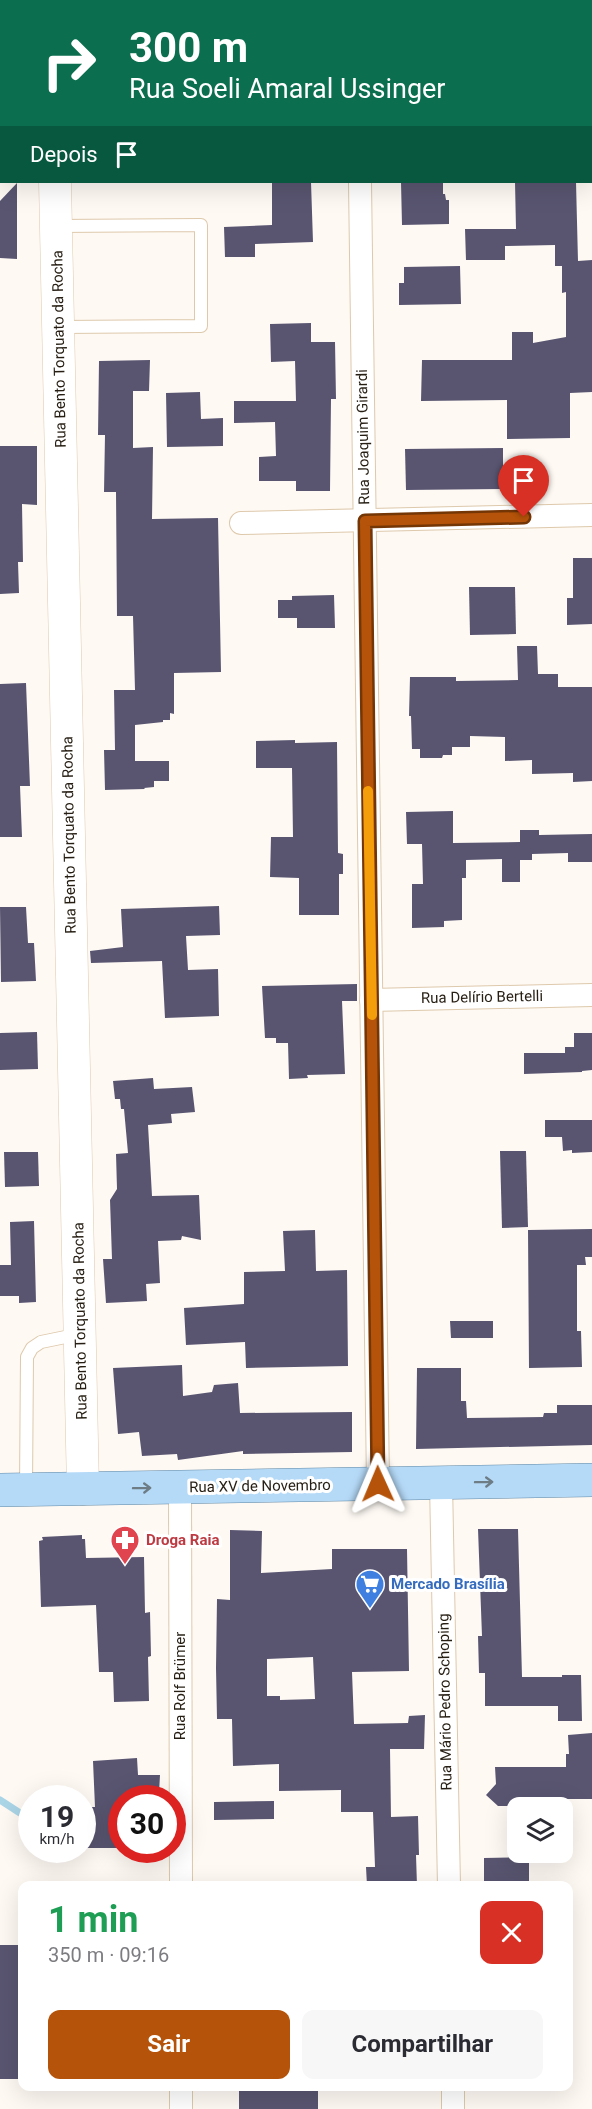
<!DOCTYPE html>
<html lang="pt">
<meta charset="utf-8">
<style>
:root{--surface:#fff;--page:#f7f7f7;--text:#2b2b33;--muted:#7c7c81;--accent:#b45309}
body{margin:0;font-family:Roboto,sans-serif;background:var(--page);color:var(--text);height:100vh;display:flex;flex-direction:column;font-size:22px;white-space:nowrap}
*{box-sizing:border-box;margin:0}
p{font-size:20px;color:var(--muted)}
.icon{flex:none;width:33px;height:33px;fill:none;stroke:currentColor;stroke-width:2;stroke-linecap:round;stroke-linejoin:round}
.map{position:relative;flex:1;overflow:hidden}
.details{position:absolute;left:18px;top:1881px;width:555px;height:210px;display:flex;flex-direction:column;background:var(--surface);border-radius:12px;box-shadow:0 6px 24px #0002}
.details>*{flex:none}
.banner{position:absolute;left:0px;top:0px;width:592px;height:183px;box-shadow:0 6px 24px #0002;background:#0b6e4f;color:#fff;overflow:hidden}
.tools{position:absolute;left:507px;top:1797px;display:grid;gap:12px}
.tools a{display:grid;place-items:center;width:66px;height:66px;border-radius:12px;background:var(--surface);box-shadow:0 6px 24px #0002;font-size:30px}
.speed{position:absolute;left:18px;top:1785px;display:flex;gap:12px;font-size:30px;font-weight:700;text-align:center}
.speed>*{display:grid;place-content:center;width:78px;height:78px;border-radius:50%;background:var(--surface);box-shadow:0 6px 24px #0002;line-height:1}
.speed small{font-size:15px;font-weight:400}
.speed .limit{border:9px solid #d22;background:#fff;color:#111}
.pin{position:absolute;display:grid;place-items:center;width:51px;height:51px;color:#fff;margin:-62px -26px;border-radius:50% 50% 50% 0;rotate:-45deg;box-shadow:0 0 6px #0007}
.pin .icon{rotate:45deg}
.me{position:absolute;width:66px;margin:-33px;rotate:359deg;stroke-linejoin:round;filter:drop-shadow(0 0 4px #0008)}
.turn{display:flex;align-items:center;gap:21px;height:126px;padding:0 30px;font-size:27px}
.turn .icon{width:78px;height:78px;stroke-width:2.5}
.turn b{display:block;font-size:42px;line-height:51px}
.then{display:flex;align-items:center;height:57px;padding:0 30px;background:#0003;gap:12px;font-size:22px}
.round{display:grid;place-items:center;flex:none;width:63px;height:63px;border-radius:12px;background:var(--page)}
.summary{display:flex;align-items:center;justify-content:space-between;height:102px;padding:0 30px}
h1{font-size:36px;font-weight:700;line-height:45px;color:#1e9e55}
.primary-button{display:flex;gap:12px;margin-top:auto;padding:12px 30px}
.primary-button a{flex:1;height:69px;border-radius:12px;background:var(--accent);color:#fff;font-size:24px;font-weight:700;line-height:69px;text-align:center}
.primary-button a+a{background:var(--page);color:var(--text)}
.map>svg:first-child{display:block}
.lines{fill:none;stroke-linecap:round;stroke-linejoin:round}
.stream{stroke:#aad5e7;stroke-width:7}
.building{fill:#595571;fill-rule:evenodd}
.lane-casing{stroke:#dec9ac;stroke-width:14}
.street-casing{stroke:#dec9ac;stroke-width:24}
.secondary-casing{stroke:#dec9ac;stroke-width:33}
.primary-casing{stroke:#6289a5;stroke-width:34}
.lane{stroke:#fff;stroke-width:12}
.street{stroke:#fff;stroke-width:22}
.secondary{stroke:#fff;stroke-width:32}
.primary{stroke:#b5daf8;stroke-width:33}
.oneway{stroke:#6e7c86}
.route-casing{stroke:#753606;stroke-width:15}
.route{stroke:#b45309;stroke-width:10}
.slow{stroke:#f59e0b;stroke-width:10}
.labels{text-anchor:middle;stroke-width:6;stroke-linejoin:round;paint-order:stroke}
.street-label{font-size:15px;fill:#261e13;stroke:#fff}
.health-label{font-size:15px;font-weight:bold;fill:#be3a42;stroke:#fff;text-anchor:start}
.shop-label{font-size:15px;font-weight:bold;fill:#366cbe;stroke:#fff;text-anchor:start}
</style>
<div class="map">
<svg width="592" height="2109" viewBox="0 0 592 2109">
<rect width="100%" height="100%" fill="#fef9f3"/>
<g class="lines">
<path class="stream" d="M 0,1800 L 20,1813"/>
</g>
<g class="building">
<path d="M 272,182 L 311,182 L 313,242 L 255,244 L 255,257 L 225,257 L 224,227 L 272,225 Z"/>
<path d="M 401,182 L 443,182 L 443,194 L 445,194 L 446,200 L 449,200 L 449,224 L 402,225 Z"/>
<path d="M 515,182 L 576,182 L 578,261 L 592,260 L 592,392 L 570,393 L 570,438 L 507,439 L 507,400 L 421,401 L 422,360 L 512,360 L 512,332 L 533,332 L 533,343 L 566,337 L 566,292 L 562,293 L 562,266 L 555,266 L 555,245 L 505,246 L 505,260 L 466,260 L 465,229 L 516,229 Z"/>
<path d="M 17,183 L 17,259 L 0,258 L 0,201 Z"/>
<path d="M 460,266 L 461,304 L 399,305 L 399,283 L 404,283 L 404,267 Z"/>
<path d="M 311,323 L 311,342 L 335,342 L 336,399 L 331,399 L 330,491 L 296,491 L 296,481 L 259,481 L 259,457 L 276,456 L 275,422 L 234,423 L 234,401 L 296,401 L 295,361 L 271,362 L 270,324 Z"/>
<path d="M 150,360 L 149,391 L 133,391 L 133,448 L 153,447 L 152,519 L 218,518 L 221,672 L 174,673 L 174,714 L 170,713 L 170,720 L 163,720 L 163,722 L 135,725 L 135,761 L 169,761 L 169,781 L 154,781 L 154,787 L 144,788 L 145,789 L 105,790 L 104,750 L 115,750 L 114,690 L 135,690 L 133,616 L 117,616 L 116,492 L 104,492 L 105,435 L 98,435 L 99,361 Z"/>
<path d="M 200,392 L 201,419 L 223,418 L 223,446 L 167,447 L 166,393 Z"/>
<path d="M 0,446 L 37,446 L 37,505 L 22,504 L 23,562 L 18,562 L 19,593 L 0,594 Z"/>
<path d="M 503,448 L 503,489 L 406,490 L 405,449 Z"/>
<path d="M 573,558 L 592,558 L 592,624 L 567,625 L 567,598 L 573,598 Z"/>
<path d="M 469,587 L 515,587 L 516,634 L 470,635 Z"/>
<path d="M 334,595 L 335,628 L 297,628 L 297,618 L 278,618 L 278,600 L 292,600 L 292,596 Z"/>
<path d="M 517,646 L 537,646 L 538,674 L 558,674 L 558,687 L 592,687 L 592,781 L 573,782 L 573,773 L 532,774 L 532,760 L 505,761 L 505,737 L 470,736 L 470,747 L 452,747 L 452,755 L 443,755 L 442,758 L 420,758 L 420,749 L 412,749 L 411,716 L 409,716 L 410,677 L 456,677 L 456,681 L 518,680 Z"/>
<path d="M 26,683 L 30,786 L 20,786 L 22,837 L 0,837 L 0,684 Z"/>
<path d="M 295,740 L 295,743 L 337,742 L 338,853 L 343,854 L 343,874 L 339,874 L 339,915 L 299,915 L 299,878 L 270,877 L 271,837 L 293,837 L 292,768 L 256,768 L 256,741 Z"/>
<path d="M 453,811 L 453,843 L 520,842 L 520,830 L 539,830 L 539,835 L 592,834 L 592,862 L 568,862 L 568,853 L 532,854 L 532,860 L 520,860 L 520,882 L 502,882 L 502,859 L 466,860 L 466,878 L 462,878 L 462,920 L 444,921 L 444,927 L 412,928 L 412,884 L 423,884 L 422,844 L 407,844 L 406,812 Z"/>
<path d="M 219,906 L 220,935 L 186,936 L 188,970 L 218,969 L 219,1016 L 165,1018 L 162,961 L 91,963 L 90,951 L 123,947 L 121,909 Z"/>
<path d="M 0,907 L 26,907 L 28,943 L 34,943 L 36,981 L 1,982 Z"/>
<path d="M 357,984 L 357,1001 L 342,1001 L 345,1074 L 307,1075 L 308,1078 L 289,1079 L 288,1043 L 276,1043 L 276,1038 L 265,1038 L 262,986 Z"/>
<path d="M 37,1032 L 38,1069 L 0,1070 L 0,1033 Z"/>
<path d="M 574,1033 L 592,1033 L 592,1070 L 582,1071 L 582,1072 L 524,1074 L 524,1053 L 565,1053 L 565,1047 L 574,1047 Z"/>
<path d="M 153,1078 L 154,1089 L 192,1087 L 195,1112 L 171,1114 L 172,1123 L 148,1125 L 152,1196 L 199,1195 L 201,1240 L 182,1236 L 181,1240 L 158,1241 L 160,1283 L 146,1284 L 147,1301 L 106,1303 L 103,1259 L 112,1259 L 110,1200 L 117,1189 L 116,1154 L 128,1153 L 124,1109 L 121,1109 L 120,1099 L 115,1099 L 113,1081 Z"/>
<path d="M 545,1120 L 592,1120 L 592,1152 L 572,1153 L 572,1150 L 563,1151 L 562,1137 L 545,1137 Z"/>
<path d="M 500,1151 L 526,1151 L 528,1227 L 502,1228 Z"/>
<path d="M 4,1152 L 38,1152 L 39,1186 L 5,1187 Z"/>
<path d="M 34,1221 L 36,1302 L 19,1303 L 19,1296 L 0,1296 L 0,1265 L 11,1265 L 10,1222 Z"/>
<path d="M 592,1229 L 592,1257 L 585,1257 L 586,1265 L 577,1265 L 577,1331 L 581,1331 L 582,1367 L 529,1368 L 528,1230 Z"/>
<path d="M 315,1230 L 316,1271 L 347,1270 L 348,1366 L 246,1368 L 245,1342 L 186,1345 L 184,1308 L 244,1304 L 244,1272 L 285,1271 L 283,1231 Z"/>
<path d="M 450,1321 L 493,1321 L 493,1338 L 451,1338 Z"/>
<path d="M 182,1365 L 183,1396 L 212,1392 L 214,1385 L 238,1383 L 240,1413 L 352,1412 L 352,1452 L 243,1454 L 243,1451 L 178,1460 L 177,1454 L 142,1456 L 139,1432 L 118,1434 L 113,1368 Z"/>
<path d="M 417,1368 L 461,1368 L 461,1401 L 466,1401 L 467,1418 L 543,1417 L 544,1413 L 557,1413 L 557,1405 L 592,1405 L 592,1445 L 416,1449 Z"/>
<path d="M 478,1529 L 518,1529 L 522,1677 L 562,1677 L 562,1675 L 581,1675 L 582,1721 L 558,1721 L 558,1706 L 485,1706 L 485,1673 L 479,1673 L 478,1636 L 482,1636 Z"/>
<path d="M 230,1530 L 262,1531 L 261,1573 L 332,1569 L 332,1549 L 407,1549 L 409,1671 L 352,1672 L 354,1724 L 408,1723 L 409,1716 L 425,1715 L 424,1749 L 390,1749 L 391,1817 L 418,1816 L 419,1855 L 416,1855 L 417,1886 L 367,1886 L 366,1867 L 375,1867 L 373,1812 L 341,1812 L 341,1790 L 279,1791 L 279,1764 L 233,1766 L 232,1719 L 217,1719 L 216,1668 L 217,1599 L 230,1600 ZM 313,1657 L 315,1699 L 280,1700 L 280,1696 L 267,1696 L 267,1659 Z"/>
<path d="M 82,1535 L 82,1539 L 85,1539 L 86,1558 L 144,1557 L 145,1613 L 150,1612 L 151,1656 L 148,1657 L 149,1701 L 114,1702 L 113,1672 L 99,1672 L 96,1605 L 41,1607 L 39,1541 L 43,1540 L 42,1537 Z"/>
<path d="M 592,1733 L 592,1799 L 535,1799 L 535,1806 L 498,1806 L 486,1795 L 496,1784 L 495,1767 L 566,1767 L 566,1754 L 569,1754 L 568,1735 Z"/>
<path d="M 137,1758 L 138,1775 L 160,1775 L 159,1793 L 139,1793 L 140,1795 L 122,1796 L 122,1848 L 82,1848 L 82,1807 L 95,1807 L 93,1761 Z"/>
<path d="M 274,1801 L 274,1819 L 214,1820 L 214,1802 Z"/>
<path d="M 529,1857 L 529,1886 L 484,1886 L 484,1858 Z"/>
<rect x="0" y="1945" width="22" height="134"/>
<rect x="239" y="2086" width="79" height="23"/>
</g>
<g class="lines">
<g class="lane-casing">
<g id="lane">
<path d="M 57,226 L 201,225 L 201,326 L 59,327"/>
<path d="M 26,1488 L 27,1357 L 32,1348 L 41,1342 L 80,1334"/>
</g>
</g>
<g class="street-casing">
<g id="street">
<path d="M 357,0 L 357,2"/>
<path d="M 591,36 L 592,36"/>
<path d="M 360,182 L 378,1484"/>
<path d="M 241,523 L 592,515"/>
<path d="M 371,1000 L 592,995"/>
<path d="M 441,1483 L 449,1886"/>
<path d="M 180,1487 L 181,1886"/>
<path d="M 181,2086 L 181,2109"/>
<path d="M 453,2086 L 453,2109"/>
</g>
</g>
<g class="secondary-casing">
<g id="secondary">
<path d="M 51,0 L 51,2"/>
<path d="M 55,182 L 83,1489"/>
</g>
</g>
<g class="primary-casing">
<path id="primary" d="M 0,1490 L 592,1480"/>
</g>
<use href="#lane" class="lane"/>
<use href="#street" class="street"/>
<use href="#secondary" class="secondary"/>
<use href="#primary" class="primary"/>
</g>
<defs><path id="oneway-shaft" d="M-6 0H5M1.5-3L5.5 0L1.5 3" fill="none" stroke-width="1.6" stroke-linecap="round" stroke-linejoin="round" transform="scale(1.5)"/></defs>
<g class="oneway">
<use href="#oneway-shaft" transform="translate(484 1482) rotate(-1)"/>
<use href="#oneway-shaft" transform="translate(142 1488) rotate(-1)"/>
</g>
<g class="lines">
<g class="route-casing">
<path id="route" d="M 378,1484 L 365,521 L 524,517"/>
</g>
<use href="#route" class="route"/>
<path class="slow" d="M 368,791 L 372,1015"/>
</g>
<defs>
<g id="pharmacy-pin" transform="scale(1.5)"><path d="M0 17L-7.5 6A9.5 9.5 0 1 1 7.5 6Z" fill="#e0444e" stroke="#fff"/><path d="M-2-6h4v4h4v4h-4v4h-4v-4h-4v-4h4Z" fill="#fff"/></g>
<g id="supermarket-pin" transform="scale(1.5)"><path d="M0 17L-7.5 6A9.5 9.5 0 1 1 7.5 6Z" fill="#3f7fe0" stroke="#fff"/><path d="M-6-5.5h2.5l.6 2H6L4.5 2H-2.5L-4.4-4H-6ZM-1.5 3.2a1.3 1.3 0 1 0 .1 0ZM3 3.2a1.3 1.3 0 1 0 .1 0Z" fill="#fff"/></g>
</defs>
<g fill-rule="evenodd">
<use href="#pharmacy-pin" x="125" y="1540"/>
<use href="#supermarket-pin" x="370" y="1584"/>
</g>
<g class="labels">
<g class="street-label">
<text transform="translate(59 349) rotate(-91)" y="5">Rua Bento Torquato da Rocha</text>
<text transform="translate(363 437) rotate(-91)" y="5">Rua Joaquim Girardi</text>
<text transform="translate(69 835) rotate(-91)" y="5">Rua Bento Torquato da Rocha</text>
<text transform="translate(482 997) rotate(-1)" y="5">Rua Delírio Bertelli</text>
<text transform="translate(80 1321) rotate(-91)" y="5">Rua Bento Torquato da Rocha</text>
<text transform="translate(260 1486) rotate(-1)" y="5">Rua XV de Novembro</text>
<text transform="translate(180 1686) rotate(-90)" y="5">Rua Rolf Brümer</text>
<text transform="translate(445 1702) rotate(-91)" y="5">Rua Mário Pedro Schoping</text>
</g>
<g class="health-label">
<text x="146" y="1545">Droga Raia</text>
</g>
<g class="shop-label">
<text x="391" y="1589">Mercado Brasília</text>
</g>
</g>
</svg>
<div class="tools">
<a><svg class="icon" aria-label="layers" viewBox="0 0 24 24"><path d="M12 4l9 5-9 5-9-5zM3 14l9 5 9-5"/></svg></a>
</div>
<div class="speed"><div>19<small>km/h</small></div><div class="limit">30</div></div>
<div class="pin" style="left:524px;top:517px;background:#d93025"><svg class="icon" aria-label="arrive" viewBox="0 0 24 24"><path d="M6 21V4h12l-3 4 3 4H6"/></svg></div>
<svg class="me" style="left:378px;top:1484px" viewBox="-20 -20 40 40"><path d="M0-17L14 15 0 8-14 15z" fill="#b45309" stroke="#fff" stroke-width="4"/></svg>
<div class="banner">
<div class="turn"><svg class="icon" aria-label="right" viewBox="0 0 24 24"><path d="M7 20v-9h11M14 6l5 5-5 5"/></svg><div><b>300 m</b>Rua Soeli Amaral Ussinger</div></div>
<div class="then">Depois<svg class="icon" aria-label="arrive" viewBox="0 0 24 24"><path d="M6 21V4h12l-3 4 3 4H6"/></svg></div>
</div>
<section class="details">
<div class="summary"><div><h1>1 min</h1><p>350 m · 09:16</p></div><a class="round" style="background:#d93025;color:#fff"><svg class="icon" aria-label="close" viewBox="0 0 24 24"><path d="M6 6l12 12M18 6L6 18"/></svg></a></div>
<div class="primary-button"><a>Sair</a><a>Compartilhar</a></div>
</section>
</div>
